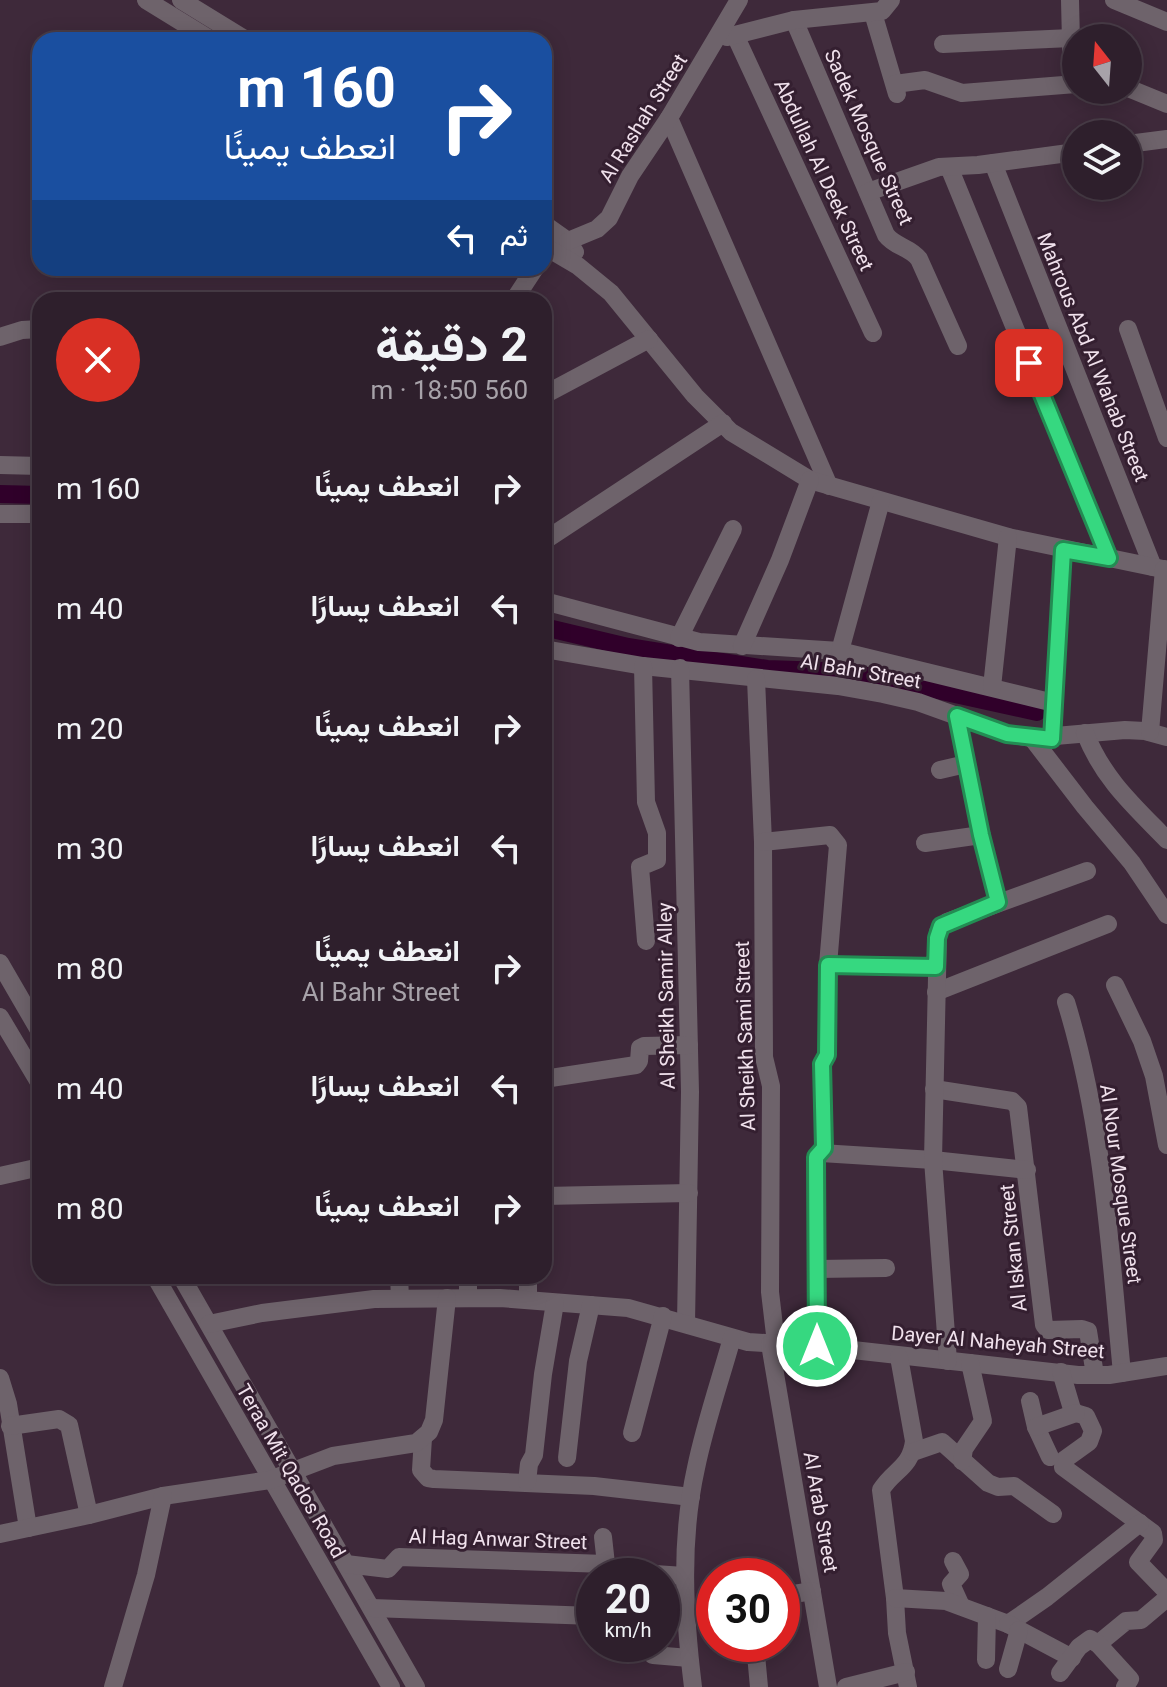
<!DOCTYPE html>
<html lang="ar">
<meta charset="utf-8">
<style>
:root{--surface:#2e1f2c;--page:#362734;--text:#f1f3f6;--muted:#a7a2a9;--line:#493d48}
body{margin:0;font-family:Roboto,Vazirmatn,sans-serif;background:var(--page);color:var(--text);direction:rtl;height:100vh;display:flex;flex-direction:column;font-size:30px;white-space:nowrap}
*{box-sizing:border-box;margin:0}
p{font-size:26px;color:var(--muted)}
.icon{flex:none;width:44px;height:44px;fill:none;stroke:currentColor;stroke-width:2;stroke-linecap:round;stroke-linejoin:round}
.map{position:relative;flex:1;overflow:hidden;direction:ltr}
.panel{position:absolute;left:32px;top:292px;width:520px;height:992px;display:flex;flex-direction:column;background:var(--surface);border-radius:24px;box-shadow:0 4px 20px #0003,0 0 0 2px var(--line);direction:rtl}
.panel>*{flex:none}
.guide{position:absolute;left:32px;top:32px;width:520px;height:244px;border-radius:24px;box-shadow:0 4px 20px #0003,0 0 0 2px var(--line);direction:rtl;background:#1a4fa0;color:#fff;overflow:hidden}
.needle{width:52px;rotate:343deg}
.controls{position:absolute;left:1062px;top:24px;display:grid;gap:16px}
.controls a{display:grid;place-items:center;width:80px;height:80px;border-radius:50%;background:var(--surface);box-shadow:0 4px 20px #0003,0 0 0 2px var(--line);font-size:40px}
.speed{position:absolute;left:576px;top:1558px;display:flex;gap:16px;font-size:40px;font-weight:700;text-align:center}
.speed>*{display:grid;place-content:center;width:104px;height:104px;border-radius:50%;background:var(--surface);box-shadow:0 4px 20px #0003,0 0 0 2px var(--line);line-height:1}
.speed small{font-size:20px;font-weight:400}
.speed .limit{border:12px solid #d22;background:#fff;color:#111}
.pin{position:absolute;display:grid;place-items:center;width:68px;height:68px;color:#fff;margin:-34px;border-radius:16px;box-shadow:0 4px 12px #0006}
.me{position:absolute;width:88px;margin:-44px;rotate:0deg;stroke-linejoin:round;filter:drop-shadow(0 0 6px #0008)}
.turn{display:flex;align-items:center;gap:28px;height:168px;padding:0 24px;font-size:36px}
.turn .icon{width:104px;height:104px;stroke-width:2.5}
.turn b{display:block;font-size:56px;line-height:68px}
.then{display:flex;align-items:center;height:76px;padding:0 24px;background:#0003;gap:16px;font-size:30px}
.round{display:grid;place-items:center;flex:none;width:84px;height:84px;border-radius:42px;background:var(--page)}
.summary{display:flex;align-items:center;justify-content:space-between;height:136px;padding:0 24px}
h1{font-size:48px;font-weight:700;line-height:60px}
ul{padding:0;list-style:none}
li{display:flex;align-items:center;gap:24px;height:120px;padding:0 24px}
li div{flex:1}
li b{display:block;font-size:30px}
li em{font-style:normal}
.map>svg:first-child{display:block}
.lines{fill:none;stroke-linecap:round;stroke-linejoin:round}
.canal{stroke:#30002a;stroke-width:18}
.minor{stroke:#6e636b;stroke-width:18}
.route-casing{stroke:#238c53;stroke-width:20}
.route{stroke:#36d880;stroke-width:14}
.labels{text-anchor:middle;stroke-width:6;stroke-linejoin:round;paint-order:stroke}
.street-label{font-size:20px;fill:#f0e1ec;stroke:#341f30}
</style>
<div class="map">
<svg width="1167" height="1687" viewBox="0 0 1167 1687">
<rect width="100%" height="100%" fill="#3e293a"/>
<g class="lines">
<g class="canal">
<path d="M 0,494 L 40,495"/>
<path d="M 544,627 L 628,647 L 767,669 L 855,672 L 1037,712"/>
</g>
<g class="minor">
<path d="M 146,0 L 211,40"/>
<path d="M 181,0 L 246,40"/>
<path d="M 1070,0 L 1072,84"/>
<path d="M 1114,0 L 1167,22"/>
<path d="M 873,13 L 897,94"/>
<path d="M 794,20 L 886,235 C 895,247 910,247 919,259 L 958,346"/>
<path d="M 735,35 L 873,333"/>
<path d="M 727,37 L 794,20 L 882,11 L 891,0"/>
<path d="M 943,44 L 1071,38"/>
<path d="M 895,84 L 925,80 L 962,93 L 1076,84"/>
<path d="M 1128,88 L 1167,104"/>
<path d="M 669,118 L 829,486"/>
<path d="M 1128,144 L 1167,139"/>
<path d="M 993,163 L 1153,567"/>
<path d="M 949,167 L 1109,558"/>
<path d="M 868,192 L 939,167 L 978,165 L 1076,152"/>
<path d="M 544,224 L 568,241 L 575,252"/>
<path d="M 568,241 L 597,229 L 609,218 L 630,176 L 669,118 L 739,0"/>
<path d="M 544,246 L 578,266 L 611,293 L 695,396 L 731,432 L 810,480 L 1008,537 L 1167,570"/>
<path d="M 514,300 L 535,268"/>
<path d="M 1128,329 L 1167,438"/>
<path d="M 0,337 L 22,330 L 40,329"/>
<path d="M 544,395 L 649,339"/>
<path d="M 0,465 L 40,466"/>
<path d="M 0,514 L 40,514"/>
<path d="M 544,541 L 723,423"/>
<path d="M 544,601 L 699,642 L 840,651 L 1054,703"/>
<path d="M 679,638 L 733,529"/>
<path d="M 742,646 L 780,560 L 810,480"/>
<path d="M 544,649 L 643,666 L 838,686 L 883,694 L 918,702 L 1007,734 L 1032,738 L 1125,730 L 1145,731 L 1167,737"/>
<path d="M 840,651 L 881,501"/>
<path d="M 643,666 L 646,802 L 657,833 L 657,860 L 640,867 L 646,941"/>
<path d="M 680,668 L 690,1092 L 686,1323"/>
<path d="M 544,676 L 545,649"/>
<path d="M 756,679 L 763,842 L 764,1057 L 771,1086 L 770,1292 L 776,1343"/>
<path d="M 992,687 L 1008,537"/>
<path d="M 957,716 L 981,835 L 998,902"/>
<path d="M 1150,732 L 1164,569"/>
<path d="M 1085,733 C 1104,780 1133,805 1167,840"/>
<path d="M 1032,738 L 1085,807 L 1132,863 L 1167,915"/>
<path d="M 1052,739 L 1063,550"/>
<path d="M 940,770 L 966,764"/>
<path d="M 763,842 L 830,835 L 838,845 L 828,965 L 827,1055 L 822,1064 L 824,1148 L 816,1157 L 817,1346"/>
<path d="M 925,843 L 981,835"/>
<path d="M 0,963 L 40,1032"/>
<path d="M 828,965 L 936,967"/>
<path d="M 1115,985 L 1142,1041 L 1154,1076 L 1167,1145"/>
<path d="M 936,992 L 1108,924"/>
<path d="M 1066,1002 C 1103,1122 1110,1249 1122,1373"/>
<path d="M 0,1017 L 40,1084"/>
<path d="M 544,1079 L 636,1065 L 639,1061 L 640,1048 L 644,1046 L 689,1045"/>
<path d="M 934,1089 L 1012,1101 L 1018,1107 L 1044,1325 L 1048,1330 L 1082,1329 L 1088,1331 L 1095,1375"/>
<path d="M 821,1153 L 933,1160 L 1027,1170"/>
<path d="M 0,1176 L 40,1167"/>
<path d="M 544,1196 L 689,1193"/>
<path d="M 817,1269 L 886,1268"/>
<path d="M 155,1276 L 391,1687"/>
<path d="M 181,1276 L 416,1687"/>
<path d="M 399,1276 L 400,1298"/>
<path d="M 468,1298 L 468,1276"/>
<path d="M 528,1300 L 528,1276"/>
<path d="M 209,1324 L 262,1313 L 374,1299 L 500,1298 L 628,1308 L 748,1342 L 817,1346 L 1078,1375 L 1109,1375 L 1167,1366"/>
<path d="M 770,1344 L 828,1687"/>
<path d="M 899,1357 L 914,1441 C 911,1468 893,1470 881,1490 L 895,1598 L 897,1633 L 908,1687"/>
<path d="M 948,1361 L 933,1160 L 938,932 L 947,922 L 1087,871"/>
<path d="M 1061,1372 L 1072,1409 L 1076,1413 L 1086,1416 L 1093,1431 L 1089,1442 L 1064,1460 L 1063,1467 L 1153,1533 L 1154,1540 L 1138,1562 L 1167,1592"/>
<path d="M 0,1378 L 8,1404 L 28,1528"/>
<path d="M 1030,1401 L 1036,1427 L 1050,1457"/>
<path d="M 10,1426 L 59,1419 L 69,1425 L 89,1515"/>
<path d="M 1036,1427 L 1076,1413"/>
<path d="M 632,1433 L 663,1316"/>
<path d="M 423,1438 L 421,1470 L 428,1478 L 434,1479 L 594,1486 L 691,1497"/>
<path d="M 913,1452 L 942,1442 L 988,1483 L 998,1487 L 1014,1486 L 1053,1514"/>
<path d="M 567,1458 L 578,1361 L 591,1305"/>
<path d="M 962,1461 L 964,1449 L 983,1421 L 970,1363"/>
<path d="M 527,1482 L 529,1464 L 534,1455 L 543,1374 L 555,1303"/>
<path d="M 0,1534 L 89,1515 L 163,1496 L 270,1480 L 333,1456 L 416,1443 L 429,1432 L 434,1420 L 447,1298"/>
<path d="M 603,1537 L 606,1564 L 611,1571 L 684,1576"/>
<path d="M 953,1561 L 960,1574 L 951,1584 L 961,1606"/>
<path d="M 346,1564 L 388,1569 L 399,1557 L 606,1564"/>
<path d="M 747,1572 L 748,1576"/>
<path d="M 782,1596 L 812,1591"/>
<path d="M 895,1598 L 946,1601 L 1008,1624 L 1047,1597 L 1140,1523"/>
<path d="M 372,1608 L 594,1616"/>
<path d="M 1008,1624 L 1072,1658"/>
<path d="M 651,1644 L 653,1655 L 689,1658"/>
<path d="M 755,1644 L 759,1687"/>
<path d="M 1098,1644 L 1126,1621 L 1141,1620 L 1167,1598"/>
<path d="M 986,1660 L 987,1616"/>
<path d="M 1008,1669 L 1019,1630"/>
<path d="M 1060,1673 L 1079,1647 L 1090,1639 L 1098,1644 L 1130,1679 L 1125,1687"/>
<path d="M 113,1687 L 146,1575 L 163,1496"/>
<path d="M 693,1687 C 684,1614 680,1540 696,1468 C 705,1424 720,1381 732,1338"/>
<path d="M 846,1687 L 906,1672"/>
</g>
</g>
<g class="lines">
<g class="route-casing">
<path id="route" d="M 817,1346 L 816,1157 L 824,1148 L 822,1064 L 827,1055 L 828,965 L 936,967 L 937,938 L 941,926 L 998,902 L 981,835 L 957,716 L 1007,734 L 1052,739 L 1063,550 L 1109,558 L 1029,363"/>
</g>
<use href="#route" class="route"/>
</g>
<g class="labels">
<g class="street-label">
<text transform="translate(643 118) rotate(-58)" y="7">Al Rashah Street</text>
<text transform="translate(869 137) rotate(66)" y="7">Sadek Mosque Street</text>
<text transform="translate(824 175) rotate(65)" y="7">Abdullah Al Deek Street</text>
<text transform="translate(1093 357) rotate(68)" y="7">Mahrous Abd Al Wahab Street</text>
<text transform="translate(861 671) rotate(10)" y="7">Al Bahr Street</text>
<text transform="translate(666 996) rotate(-91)" y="7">Al Sheikh Samir Alley</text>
<text transform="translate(745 1036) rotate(-92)" y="7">Al Sheikh Sami Street</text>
<text transform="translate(1121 1184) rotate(82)" y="7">Al Nour Mosque Street</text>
<text transform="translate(1013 1248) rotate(-96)" y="7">Al Iskan Street</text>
<text transform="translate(998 1342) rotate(5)" y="7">Dayer Al Naheyah Street</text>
<text transform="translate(291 1471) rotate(60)" y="7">Teraa Mit Qados Road</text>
<text transform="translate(821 1512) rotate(80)" y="7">Al Arab Street</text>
<text transform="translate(498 1539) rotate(2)" y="7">Al Hag Anwar Street</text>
</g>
</g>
</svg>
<div class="controls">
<a><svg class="needle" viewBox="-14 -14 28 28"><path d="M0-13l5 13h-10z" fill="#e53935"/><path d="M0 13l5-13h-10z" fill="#a7a2a9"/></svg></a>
<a><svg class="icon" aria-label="layers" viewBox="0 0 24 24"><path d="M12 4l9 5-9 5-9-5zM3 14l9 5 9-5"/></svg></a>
</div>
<div class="speed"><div>20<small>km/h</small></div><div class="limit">30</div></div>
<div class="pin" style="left:1029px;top:363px;background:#d93025"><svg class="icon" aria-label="arrive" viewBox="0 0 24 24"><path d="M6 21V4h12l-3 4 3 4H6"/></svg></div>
<svg class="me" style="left:817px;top:1346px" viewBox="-20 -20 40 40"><circle r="17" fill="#36d880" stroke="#fff" stroke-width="3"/><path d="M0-11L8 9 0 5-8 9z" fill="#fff"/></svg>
<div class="guide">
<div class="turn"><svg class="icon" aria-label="right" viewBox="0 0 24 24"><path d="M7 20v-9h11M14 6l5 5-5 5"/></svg><div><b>160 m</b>انعطف يمينًا</div></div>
<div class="then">ثم<svg class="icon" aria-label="left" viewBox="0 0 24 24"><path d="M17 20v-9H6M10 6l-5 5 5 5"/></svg></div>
</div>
<section class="panel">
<div class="summary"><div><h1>2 دقيقة</h1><p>560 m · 18:50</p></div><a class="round" style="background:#d93025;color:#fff"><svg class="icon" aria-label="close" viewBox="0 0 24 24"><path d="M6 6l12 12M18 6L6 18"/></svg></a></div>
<ul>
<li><svg class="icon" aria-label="right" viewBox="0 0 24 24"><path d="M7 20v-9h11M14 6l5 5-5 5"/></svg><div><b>انعطف يمينًا</b></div><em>160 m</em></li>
<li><svg class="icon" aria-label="left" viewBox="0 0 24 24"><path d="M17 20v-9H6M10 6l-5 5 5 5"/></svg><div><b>انعطف يسارًا</b></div><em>40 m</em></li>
<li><svg class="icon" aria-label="right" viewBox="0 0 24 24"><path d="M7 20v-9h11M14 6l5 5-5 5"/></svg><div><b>انعطف يمينًا</b></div><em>20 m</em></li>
<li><svg class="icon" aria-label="left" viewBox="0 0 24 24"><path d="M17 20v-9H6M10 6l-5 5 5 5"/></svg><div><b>انعطف يسارًا</b></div><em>30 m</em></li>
<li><svg class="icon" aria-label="right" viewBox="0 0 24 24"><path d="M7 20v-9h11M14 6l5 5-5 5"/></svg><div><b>انعطف يمينًا</b><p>Al Bahr Street</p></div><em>80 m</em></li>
<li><svg class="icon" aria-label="left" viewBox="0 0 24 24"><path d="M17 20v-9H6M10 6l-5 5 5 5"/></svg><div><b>انعطف يسارًا</b></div><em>40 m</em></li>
<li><svg class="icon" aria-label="right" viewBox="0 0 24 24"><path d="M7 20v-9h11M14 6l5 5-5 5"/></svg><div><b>انعطف يمينًا</b></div><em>80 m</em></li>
</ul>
</section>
</div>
